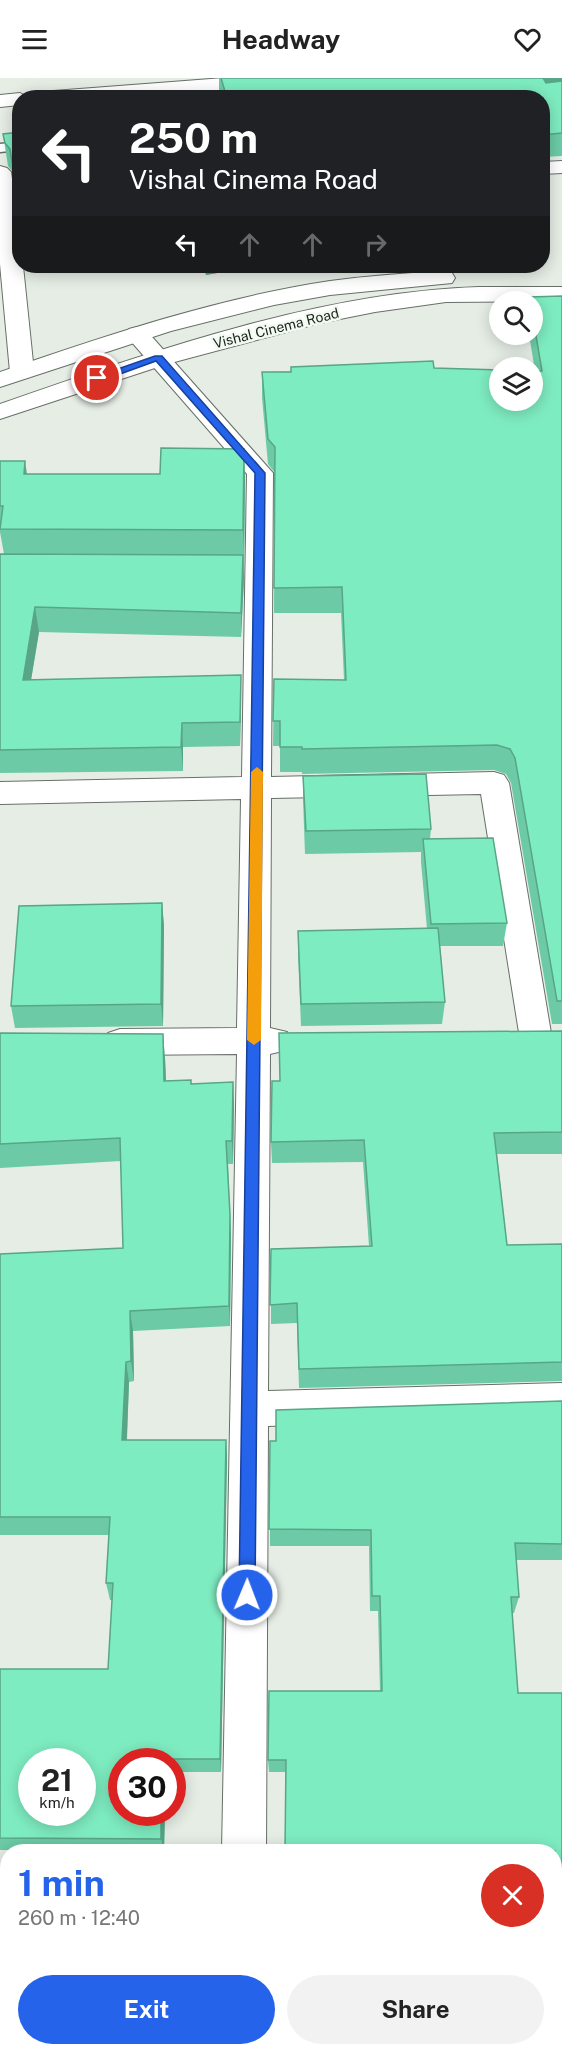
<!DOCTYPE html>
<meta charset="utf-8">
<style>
:root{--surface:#fff;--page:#f2f2f2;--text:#222;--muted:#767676;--accent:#2563eb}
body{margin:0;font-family:"Public Sans",sans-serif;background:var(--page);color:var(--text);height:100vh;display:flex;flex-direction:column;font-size:22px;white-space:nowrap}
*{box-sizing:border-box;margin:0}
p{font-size:20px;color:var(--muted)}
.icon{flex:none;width:33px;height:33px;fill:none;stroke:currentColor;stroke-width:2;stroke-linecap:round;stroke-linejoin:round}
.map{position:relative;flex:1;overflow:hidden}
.sheet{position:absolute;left:0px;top:1766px;width:562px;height:212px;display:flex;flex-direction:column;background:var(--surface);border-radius:24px 24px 0 0;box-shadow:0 3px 15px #0003}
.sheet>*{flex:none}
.top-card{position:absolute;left:12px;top:12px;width:538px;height:183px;border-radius:24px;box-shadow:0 3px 15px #0003;background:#202124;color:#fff;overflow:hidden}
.fabs{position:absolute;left:489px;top:213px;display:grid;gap:12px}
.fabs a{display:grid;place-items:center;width:54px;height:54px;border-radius:50%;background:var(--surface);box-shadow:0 3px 15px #0003;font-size:30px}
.speed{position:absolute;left:18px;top:1670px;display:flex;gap:12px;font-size:30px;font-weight:700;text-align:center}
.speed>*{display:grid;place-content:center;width:78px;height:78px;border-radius:50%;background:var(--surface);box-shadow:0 3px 15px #0003;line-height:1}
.speed small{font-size:15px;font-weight:400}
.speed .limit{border:9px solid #d22;background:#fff;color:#111}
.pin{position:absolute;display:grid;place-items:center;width:51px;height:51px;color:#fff;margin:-26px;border:3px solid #fff;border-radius:50%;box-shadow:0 2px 6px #0007}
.me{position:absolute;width:66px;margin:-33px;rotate:1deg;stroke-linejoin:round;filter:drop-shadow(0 0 4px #0008)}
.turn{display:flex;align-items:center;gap:21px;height:126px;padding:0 18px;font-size:27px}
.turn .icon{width:78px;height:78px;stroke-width:2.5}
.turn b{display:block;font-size:42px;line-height:51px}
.lanes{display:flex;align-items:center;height:57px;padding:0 18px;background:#0003;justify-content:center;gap:30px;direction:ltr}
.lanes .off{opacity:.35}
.round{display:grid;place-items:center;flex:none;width:63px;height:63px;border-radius:32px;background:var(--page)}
.summary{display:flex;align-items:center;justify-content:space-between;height:102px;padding:0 18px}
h1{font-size:36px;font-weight:700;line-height:45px;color:var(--accent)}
.primary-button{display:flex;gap:12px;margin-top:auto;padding:12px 18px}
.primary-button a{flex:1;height:69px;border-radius:36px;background:var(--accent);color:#fff;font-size:24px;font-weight:700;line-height:69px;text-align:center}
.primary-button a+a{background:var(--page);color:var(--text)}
header{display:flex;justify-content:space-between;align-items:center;height:78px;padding:0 18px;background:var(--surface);font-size:27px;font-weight:700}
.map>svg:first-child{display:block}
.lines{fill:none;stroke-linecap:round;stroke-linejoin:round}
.service-casing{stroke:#686f68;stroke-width:3}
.minor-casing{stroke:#686f68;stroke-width:2}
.tertiary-casing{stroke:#686f68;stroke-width:2}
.service{fill:#fff;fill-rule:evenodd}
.minor{fill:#fff;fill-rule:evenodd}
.tertiary{fill:#fff;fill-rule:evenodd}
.wall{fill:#6ccba6}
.shaded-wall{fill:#58a587}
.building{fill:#7eecc1;stroke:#58a587;stroke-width:1.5;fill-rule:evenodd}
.route{fill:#2563eb;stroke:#184099;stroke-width:1.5}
.slow{fill:#f59e0b}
.labels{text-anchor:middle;stroke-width:5;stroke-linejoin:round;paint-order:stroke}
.far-street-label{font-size:14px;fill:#1e211e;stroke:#f2fbf2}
</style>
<header><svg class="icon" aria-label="menu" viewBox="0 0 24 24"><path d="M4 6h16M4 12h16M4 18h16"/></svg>Headway<svg class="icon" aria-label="heart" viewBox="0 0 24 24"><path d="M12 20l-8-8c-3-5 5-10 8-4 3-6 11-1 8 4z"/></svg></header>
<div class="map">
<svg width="562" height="1976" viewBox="0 0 562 1976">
<rect width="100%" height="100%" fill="#e5ede5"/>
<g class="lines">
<g class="service-casing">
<path id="service" d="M 20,64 L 20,72 L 0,74 L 0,66 Z"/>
</g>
<g class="minor-casing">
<g id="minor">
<path d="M 224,0 L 313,0 L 310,4 L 303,6 L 126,20 L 30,20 L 33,16 L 40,14 Z"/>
<path d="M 20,15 L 29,20 L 20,20 L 20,27 L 0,29 L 0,17 Z"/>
<path d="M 562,83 L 562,95 L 543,96 L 543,84 Z"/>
<path d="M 0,88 L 7,90 L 11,94 L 16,127 L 20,127 L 20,140 L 17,140 L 20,188 L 23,188 L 34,294 L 30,299 L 22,301 L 14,299 L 10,294 L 0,186 Z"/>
<path d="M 137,249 L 145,251 L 273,395 L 271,699 L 494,694 L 504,697 L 509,705 L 552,961 L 548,970 L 536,974 L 524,970 L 520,961 L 481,716 L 271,720 L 270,950 L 287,954 L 291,963 L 287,972 L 270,976 L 268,1313 L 562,1305 L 562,1339 L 268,1348 L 266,1773 L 222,1773 L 237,976 L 120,977 L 108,973 L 104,964 L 108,955 L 120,951 L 237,950 L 241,721 L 0,726 L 0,704 L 242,699 L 247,396 L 129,261 L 125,256 L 129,251 Z"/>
<rect x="555" y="1810" width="7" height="44"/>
<rect x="0" y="1814" width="8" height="44"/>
</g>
</g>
<g class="tertiary-casing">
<g id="tertiary">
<path d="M 444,193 L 452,195 L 455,200 L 452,205 L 330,217 L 274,227 L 171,253 L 0,309 L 0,294 C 108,257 217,220 330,203 C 368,198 406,195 444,193 Z"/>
<path d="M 479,209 L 562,209 L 562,223 L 446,224 L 375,234 L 320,245 L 167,286 L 0,341 L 0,326 C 150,274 319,214 479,209 Z"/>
</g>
</g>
<use href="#service" class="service"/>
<use href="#minor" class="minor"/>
<use href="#tertiary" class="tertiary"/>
</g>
<g class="wall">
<path d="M 219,0 L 562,0 L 562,78 L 543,79 L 543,20 L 221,20 L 219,15 Z"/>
<path d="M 20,54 L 20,124 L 18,125 L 13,94 L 8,88 L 3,56 Z"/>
<path d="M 201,188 L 257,188 L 206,197 Z"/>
<path d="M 562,218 L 562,946 L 552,946 L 511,705 L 506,696 L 494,692 L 302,696 L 302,694 L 280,694 L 280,668 L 273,668 L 274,601 L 344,602 L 341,535 L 274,535 L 275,395 L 268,386 L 262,320 L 262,294 L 434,290 L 535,293 L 529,256 L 532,256 L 532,234 Z"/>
<path d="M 0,383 L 27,396 L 245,398 L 244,501 L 241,559 L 39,554 L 31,602 L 241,621 L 240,668 L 183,669 L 183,693 L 0,695 L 0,476 L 4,476 L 0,454 Z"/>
<path d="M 303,698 L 431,751 L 430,761 L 507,845 L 503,868 L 440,868 L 445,924 L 442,946 L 301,948 L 298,875 L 298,853 L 427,851 L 421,784 L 421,774 L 305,776 L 303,722 Z"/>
<path d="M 162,825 L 164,848 L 163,948 L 15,950 L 11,928 Z"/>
<path d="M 562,954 L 562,1076 L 497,1076 L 507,1167 L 562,1166 L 562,1303 L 299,1310 L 297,1245 L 271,1246 L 271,1171 L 369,1168 L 363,1084 L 272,1085 L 271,1064 L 279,1003 Z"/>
<path d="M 0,955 L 165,980 L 166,1003 L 191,1006 L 233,1004 L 234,1028 L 233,1086 L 228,1086 L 231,1158 L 230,1248 L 133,1253 L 134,1303 L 129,1304 L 127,1362 L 226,1362 L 227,1381 L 221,1694 L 172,1694 L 172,1683 L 122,1683 L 165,1734 L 164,1772 L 0,1772 L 0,1591 L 108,1591 L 112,1522 L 110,1522 L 106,1505 L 109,1457 L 0,1457 L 0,1176 L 123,1170 L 121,1083 L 0,1090 Z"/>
<path d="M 562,1323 L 562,1482 L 516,1482 L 519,1519 L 514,1535 L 512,1535 L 518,1615 L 562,1615 L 562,1804 L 555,1804 L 555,1773 L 286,1694 L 269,1694 L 268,1682 L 380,1613 L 378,1533 L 370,1533 L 369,1468 L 270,1468 L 270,1363 L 276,1363 Z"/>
</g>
<g class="shaded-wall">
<path d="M 537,0 L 562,0 L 562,14 Z"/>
<path d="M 206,188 L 257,188 L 206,197 Z"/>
<path d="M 244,371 L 245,398 L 244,479 L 243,452 Z"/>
<path d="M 25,383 L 29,410 L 24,396 Z"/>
<path d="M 243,477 L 244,501 L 241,559 L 241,535 Z"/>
<path d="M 35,529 L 39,554 L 27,626 L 23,602 Z"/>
<path d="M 241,597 L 241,621 L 240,668 L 240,644 Z"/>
<path d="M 182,645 L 183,669 L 183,693 L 181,669 Z"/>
<path d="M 162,825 L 164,848 L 163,948 L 161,926 Z"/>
<path d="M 163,956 L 165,980 L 167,1027 L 164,1003 Z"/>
<path d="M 233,1004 L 234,1028 L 233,1086 L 232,1063 Z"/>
<path d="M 230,1136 L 231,1158 L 230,1248 L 229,1228 Z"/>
<path d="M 130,1233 L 133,1253 L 134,1303 L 131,1283 Z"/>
<path d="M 126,1284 L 129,1304 L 126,1381 L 122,1362 Z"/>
<path d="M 226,1362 L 227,1381 L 221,1694 L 220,1681 Z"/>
<path d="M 161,1734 L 165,1734 L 164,1772 L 161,1761 Z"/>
<path d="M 102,1970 L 107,1970 L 107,1976 L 101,1976 Z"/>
</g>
<g class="building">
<path d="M 221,0 L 543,0 L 546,5 L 562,3 L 562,55 L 543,57 L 543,20 L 227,20 Z"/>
<path d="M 20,54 L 20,102 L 15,102 L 10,71 L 5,65 L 3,56 Z"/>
<path d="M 562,218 L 562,923 L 557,923 L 515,680 L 510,671 L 497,667 L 302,671 L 302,669 L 280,669 L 280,643 L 273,643 L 274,601 L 346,602 L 342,509 L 274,510 L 275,369 L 268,361 L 262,294 L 291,294 L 291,289 L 433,283 L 434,290 L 500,292 L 500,322 L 532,322 L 532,293 L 542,293 L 532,234 L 532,224 L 531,224 L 530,219 Z"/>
<path d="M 161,370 L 244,371 L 243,452 L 0,451 L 3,428 L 0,428 L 0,383 L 25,383 L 24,396 L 160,396 Z"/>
<path d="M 0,476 L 243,477 L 241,535 L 35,529 L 23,602 L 241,597 L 240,644 L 182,645 L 181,669 L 0,672 Z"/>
<path d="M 426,696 L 431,751 L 306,753 L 303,698 Z"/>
<path d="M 493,760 L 507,845 L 431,846 L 423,761 Z"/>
<path d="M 162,825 L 161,926 L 11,928 L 19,828 Z"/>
<path d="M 438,850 L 445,924 L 301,926 L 298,853 Z"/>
<path d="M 562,953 L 562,1054 L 494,1055 L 507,1167 L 562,1166 L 562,1284 L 299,1291 L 297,1225 L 270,1227 L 271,1171 L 372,1168 L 364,1062 L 271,1064 L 272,1003 L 280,1003 L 279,955 Z"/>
<path d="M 0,955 L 163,956 L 164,1003 L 191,1002 L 191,1006 L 233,1004 L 232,1063 L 226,1063 L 230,1136 L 229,1228 L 130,1233 L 131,1283 L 126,1284 L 122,1362 L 226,1362 L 220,1681 L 163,1681 L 163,1683 L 122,1683 L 122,1734 L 161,1734 L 161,1761 L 0,1760 L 0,1591 L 108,1591 L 113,1505 L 106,1505 L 110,1439 L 0,1439 L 0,1176 L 123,1170 L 120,1060 L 0,1066 ZM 32,1683 L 82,1683 L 82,1734 L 32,1734 Z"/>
<path d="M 562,1323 L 562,1466 L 515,1465 L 519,1519 L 511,1519 L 518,1615 L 562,1615 L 562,1794 L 555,1794 L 555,1773 L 285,1773 L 286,1682 L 268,1682 L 269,1613 L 382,1613 L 380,1518 L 372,1518 L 371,1452 L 269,1451 L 270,1363 L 276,1363 L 276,1332 Z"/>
<path d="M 0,1959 L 8,1959 L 8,1970 L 102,1970 L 101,1976 L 0,1976 Z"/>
</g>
<path class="route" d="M 155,278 L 162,278 L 265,395 L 255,1517 L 253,1523 L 247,1525 L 241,1523 L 239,1517 L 255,395 L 156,283 L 101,303 L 92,300 Z"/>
<path class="slow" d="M 257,689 L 263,694 L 261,962 L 254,967 L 247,962 L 251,694 Z"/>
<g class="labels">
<g class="far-street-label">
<text transform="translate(276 250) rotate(-14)" y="5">Vishal Cinema Road</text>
</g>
</g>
</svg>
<div class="fabs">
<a><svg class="icon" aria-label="search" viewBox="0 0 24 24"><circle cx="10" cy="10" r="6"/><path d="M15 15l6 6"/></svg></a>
<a><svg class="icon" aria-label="layers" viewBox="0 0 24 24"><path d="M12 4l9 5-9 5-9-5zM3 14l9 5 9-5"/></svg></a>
</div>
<div class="speed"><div>21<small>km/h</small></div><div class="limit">30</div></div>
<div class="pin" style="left:97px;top:300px;background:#d93025"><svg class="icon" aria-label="arrive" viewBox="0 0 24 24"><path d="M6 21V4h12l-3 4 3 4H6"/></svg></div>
<svg class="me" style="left:247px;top:1517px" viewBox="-20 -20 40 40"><circle r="17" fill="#2563eb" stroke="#fff" stroke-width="3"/><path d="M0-11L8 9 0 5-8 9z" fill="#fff"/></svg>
<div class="top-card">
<div class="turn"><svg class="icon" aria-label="left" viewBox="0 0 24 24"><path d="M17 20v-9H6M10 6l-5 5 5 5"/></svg><div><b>250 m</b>Vishal Cinema Road</div></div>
<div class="lanes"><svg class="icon" aria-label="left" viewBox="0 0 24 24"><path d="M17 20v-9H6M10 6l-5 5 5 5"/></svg><svg class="icon off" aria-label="ahead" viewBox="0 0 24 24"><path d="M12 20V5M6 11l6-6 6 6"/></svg><svg class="icon off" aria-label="ahead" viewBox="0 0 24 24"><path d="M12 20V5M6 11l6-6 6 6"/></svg><svg class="icon off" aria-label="right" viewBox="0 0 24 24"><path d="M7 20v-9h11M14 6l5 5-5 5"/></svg></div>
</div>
<section class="sheet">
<div class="summary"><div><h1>1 min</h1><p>260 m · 12:40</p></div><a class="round" style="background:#d93025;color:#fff"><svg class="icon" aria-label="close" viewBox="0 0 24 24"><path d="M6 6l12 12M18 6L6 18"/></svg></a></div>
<div class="primary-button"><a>Exit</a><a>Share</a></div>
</section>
</div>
